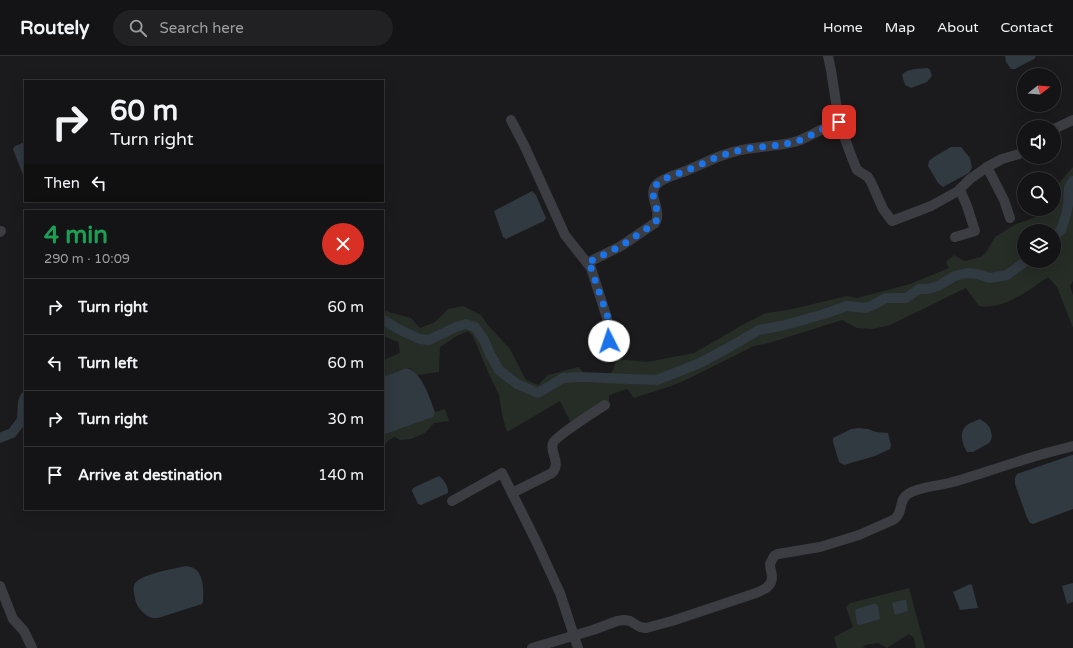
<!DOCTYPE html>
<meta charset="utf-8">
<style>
:root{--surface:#141416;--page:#212123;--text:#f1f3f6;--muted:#9d9ea1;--line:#333335}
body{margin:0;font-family:"Varela Round",sans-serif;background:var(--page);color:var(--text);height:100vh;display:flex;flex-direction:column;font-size:15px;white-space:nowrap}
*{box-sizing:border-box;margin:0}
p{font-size:13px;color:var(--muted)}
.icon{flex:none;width:22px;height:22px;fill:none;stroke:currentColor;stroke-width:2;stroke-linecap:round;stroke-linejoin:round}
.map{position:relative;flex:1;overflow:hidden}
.drawer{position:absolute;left:24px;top:154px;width:360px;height:300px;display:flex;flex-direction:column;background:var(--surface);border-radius:0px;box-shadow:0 4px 16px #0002,0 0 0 1px var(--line)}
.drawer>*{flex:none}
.hud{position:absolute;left:24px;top:24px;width:360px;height:122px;border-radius:0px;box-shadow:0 4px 16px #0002,0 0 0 1px var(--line);background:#141416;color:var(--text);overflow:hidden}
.needle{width:26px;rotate:73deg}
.fabs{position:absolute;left:1017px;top:12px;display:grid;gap:8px}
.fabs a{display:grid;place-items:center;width:44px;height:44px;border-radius:50%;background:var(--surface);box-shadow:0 4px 16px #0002,0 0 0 1px var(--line);font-size:20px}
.pin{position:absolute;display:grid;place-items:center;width:34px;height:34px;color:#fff;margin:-17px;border-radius:8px;box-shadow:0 2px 6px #0006}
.me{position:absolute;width:44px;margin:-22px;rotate:356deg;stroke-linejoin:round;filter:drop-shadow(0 0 3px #0008)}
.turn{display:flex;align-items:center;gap:14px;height:84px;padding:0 20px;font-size:18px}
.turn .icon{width:52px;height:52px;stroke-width:2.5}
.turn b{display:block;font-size:28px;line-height:34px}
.then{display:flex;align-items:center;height:38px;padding:0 20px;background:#0003;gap:8px;font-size:15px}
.round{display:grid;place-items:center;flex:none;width:42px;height:42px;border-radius:21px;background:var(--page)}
.head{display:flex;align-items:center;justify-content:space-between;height:68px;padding:0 20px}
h1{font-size:24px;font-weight:700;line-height:30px;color:#1e9e55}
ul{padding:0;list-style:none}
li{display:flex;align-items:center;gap:12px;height:56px;padding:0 20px;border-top:1px solid var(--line)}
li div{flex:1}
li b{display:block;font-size:15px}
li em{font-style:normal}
header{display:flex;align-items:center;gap:24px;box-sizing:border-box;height:56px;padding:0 20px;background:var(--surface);border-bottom:1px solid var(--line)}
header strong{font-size:19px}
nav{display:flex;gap:22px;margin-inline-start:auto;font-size:14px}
.search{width:280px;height:36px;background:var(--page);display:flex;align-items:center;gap:10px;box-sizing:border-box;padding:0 14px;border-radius:22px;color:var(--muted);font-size:15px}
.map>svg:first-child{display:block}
.green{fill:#252d26;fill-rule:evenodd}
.water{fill:#313941}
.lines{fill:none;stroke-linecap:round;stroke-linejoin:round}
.canal{stroke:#313941;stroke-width:10}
.minor{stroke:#3c3d42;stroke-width:10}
.route{stroke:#1a73e8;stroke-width:7;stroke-dasharray:0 12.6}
</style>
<header>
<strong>Routely</strong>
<div class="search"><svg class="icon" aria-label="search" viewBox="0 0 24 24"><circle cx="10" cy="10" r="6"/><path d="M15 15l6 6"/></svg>Search here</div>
<nav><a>Home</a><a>Map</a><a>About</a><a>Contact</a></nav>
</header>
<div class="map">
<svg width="1073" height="592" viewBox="0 0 1073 592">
<rect width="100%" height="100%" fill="#1b1b1d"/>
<g class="green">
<path d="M 1073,111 L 1073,225 L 1070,230 L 1073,239 L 1073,272 L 1057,231 L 1048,221 C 1028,235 1004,254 979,250 L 966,232 L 890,269 L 873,273 L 857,272 L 842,264 L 769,287 L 754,290 L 688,323 L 671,330 L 634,342 L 627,333 L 609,339 L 609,350 L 572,369 L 560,345 L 507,376 L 502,359 L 499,339 L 488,316 L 473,280 L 468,275 L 455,281 L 440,291 L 439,316 L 417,319 L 410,312 L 406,312 L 383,321 L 383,304 L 400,297 L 398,286 L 383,280 L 383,253 L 389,256 L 411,262 L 420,272 L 435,266 L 448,253 L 463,250 L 481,259 L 487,268 L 510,293 L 526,324 L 538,329 L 548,319 L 579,311 L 591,327 L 602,326 L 613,314 L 617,303 L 647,306 L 694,297 L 744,268 L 766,257 L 788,254 L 847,240 L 857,242 L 910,228 L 949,212 L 946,206 L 954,199 L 965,205 L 981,201 L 987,195 L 995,181 L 1016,168 L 1045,158 L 1047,153 L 1054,153 L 1054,138 L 1059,127 ZM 1024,175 L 1054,175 L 1054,205 L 1024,205 Z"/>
<path d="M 445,353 L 449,365 L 434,367 L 425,377 L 411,383 L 400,384 L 395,381 L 389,384 L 383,391 L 383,379 L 432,361 L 435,356 Z"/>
<path d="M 909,532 L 925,592 L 916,592 L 914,582 L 909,578 L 887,592 L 878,587 L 865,589 L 863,592 L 837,592 L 834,581 L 853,571 L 846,551 L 850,547 Z"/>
</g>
<g class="water">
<path d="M 1005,0 L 1036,0 L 1034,3 L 1015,13 L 1011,13 L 1006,6 Z"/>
<path d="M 928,12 L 930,14 L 932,20 L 927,26 L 911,32 L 905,29 L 902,19 C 907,12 920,13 928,12 Z"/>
<path d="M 25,86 L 25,124 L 13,93 L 15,90 Z"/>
<path d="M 951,91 L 961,91 L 970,102 L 972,112 L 969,117 L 943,131 L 938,127 L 928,110 L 929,105 L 934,101 Z"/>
<path d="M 532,135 L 536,139 L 546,162 L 544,165 L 506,183 L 503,181 L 494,155 Z"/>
<path d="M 406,312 C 422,315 430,343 435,356 L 433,361 L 383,379 L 383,321 Z"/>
<path d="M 980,363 L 986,367 L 990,372 L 992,380 L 991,384 L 989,387 L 973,396 L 967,396 C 965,393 964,390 963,387 C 959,371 967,368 980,363 Z"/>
<path d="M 859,372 L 868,373 L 876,376 L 888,377 L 891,389 L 890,393 L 875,400 L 844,409 L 839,406 L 833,386 L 833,382 L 851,373 Z"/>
<path d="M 1072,399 L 1073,399 L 1073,453 L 1033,468 L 1030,467 L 1027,462 L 1015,428 L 1015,422 L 1017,418 Z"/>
<path d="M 439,420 C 444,423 449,432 448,437 L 421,449 L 418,448 L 412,435 L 413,432 Z"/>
<path d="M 186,510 C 204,511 204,532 203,546 L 202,548 L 158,562 L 152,562 C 144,559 136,551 135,542 C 134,538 133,533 134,529 C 137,519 176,512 186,510 Z"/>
<path d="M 1073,527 L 1073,546 L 1067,548 L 1062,530 Z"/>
<path d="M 970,528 L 972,529 L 978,552 L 960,554 L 953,536 Z"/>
<path d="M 904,544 L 906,544 L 908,555 L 895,559 L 892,547 Z"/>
<path d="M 873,548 L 876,548 L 878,550 L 880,563 L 860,569 L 857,568 L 855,555 L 857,553 Z"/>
</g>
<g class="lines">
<g class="canal">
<path d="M 1054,181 L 1061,174 L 1066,159 L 1068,149 L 1069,131 L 1073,125"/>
<path d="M 383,264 L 402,275 L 420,283 L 429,284 L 456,271 L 466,268 L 475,271 L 484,284 L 490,298 L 499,314 L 517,328 L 538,337 L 563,322 L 579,321 L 657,324 L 700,307 L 726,293 L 759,274 L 781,270 L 821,259 L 847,250 L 866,252 L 873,249 L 886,242 L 906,242 L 919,233 L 928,233 L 938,230 L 955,220 L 967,217 L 977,218 L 990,222 L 1007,219 L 1026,205"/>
<path d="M 0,382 L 12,377 L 22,364 L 23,346 L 25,341"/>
</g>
<g class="minor">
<path d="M 828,0 L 831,14 L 839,66 L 852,102 L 857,114 L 868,121 L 871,126 L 883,153 L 892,165 L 931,150 L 958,135 L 970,123 L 987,111 L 1002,103 L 1019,98 L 1024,93"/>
<path d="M 511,64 L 525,91 L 565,179 L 591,212 L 607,262 L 609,285"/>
<path d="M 1054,73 L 1073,64"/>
<path d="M 987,111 L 1004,144 L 1010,162"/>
<path d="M 0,176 L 1,175"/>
<path d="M 955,181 L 975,175 L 967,150 L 960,134"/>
<path d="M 587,207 L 621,190 L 655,167 C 663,155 647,140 656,129 C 662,122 675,119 683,116 C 701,109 718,99 737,95 C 756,90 776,91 794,86 C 800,85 806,81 811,79 C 820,74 829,70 839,66"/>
<path d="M 512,437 L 552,417 C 562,406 549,397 553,387 C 555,381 597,354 605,349"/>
<path d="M 452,445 L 502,417 L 536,485 L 560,537 L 578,592"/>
<path d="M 0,530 L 13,563 L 24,575 L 32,592"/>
<path d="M 532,592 L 593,574 L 617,565 L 624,564 L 630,565 L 640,571 L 646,572 L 672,565 L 756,537 C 763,534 772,531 772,521 C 772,517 770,513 770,508 L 774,500 L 778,498 L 820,491 L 859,479 L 893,464 C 896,462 898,460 899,457 C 902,450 901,442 908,438 C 918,431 937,430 949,427 C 973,421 996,412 1020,405 C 1037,399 1055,395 1073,390"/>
</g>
</g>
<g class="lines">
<path class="route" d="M 609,285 L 608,262 L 591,212 L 587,207 L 621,190 L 655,167 C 663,155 647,140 656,129 C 662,122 675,119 683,116 C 701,109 718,99 737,95 C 756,90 776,91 794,86 C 800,85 806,81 811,79 C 820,74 829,70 839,66"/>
</g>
</svg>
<div class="fabs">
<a><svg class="needle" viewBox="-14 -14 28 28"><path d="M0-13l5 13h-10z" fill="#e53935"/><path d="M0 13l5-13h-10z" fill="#9d9ea1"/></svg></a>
<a><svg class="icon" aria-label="sound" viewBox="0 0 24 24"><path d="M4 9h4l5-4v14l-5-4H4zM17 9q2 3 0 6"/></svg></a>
<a><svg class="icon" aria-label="search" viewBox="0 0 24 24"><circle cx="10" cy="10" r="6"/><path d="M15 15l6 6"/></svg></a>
<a><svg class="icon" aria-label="layers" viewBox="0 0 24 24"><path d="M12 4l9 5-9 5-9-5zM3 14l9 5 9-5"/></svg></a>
</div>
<div class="pin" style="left:839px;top:66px;background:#d93025"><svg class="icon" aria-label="arrive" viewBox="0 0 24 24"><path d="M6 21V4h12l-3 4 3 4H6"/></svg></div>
<svg class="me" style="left:609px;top:285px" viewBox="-20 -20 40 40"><circle r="19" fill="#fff"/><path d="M0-13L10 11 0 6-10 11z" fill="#1a73e8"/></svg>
<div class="hud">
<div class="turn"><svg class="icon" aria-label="right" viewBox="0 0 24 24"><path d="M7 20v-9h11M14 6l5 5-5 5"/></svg><div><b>60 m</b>Turn right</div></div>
<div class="then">Then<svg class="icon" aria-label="left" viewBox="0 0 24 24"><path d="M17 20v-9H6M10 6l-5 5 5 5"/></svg></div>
</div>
<section class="drawer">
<div class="head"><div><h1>4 min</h1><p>290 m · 10:09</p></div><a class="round" style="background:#d93025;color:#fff"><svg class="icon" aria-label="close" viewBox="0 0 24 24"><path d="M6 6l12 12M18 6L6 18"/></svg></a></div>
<ul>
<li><svg class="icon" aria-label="right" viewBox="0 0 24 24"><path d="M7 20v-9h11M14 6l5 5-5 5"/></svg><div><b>Turn right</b></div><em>60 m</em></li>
<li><svg class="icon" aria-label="left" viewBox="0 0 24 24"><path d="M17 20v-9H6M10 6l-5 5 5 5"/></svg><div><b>Turn left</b></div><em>60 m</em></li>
<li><svg class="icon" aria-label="right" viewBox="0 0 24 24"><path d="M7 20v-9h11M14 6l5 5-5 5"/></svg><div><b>Turn right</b></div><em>30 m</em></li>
<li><svg class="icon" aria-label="arrive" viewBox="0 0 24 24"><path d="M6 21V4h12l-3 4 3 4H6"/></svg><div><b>Arrive at destination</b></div><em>140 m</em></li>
</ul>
</section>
</div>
